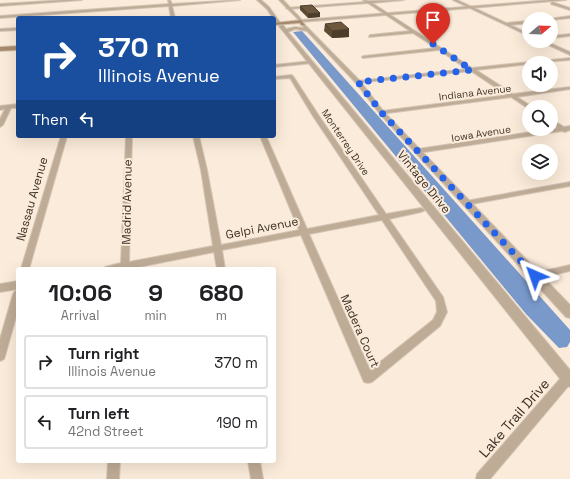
<!DOCTYPE html>
<style>
:root{--surface:#fff;--page:#f2f2f2;--text:#202124;--muted:#757577;--line:#e0e0e0}
body{margin:0;font-family:"Space Grotesk",sans-serif;background:var(--page);color:var(--text);height:100vh;display:flex;flex-direction:column;font-size:15px;white-space:nowrap}
*{box-sizing:border-box;margin:0}
p{font-size:13px;color:var(--muted)}
.icon{flex:none;width:22px;height:22px;fill:none;stroke:currentColor;stroke-width:2;stroke-linecap:round;stroke-linejoin:round}
.map{position:relative;flex:1;overflow:hidden}
.drawer{position:absolute;left:16px;top:267px;width:260px;height:196px;display:flex;flex-direction:column;background:var(--surface);border-radius:4px;box-shadow:0 4px 16px #0002}
.drawer>*{flex:none}
.hud{position:absolute;left:16px;top:16px;width:260px;height:122px;border-radius:4px;box-shadow:0 4px 16px #0002;background:#1a4fa0;color:#fff;overflow:hidden}
.needle{width:26px;rotate:71deg}
.fabs{position:absolute;left:522px;top:12px;display:grid;gap:8px}
.fabs a{display:grid;place-items:center;width:36px;height:36px;border-radius:50%;background:var(--surface);box-shadow:0 4px 16px #0002;font-size:20px}
.pin{position:absolute;display:grid;place-items:center;width:34px;height:34px;color:#fff;margin:-41px -17px;border-radius:50% 50% 50% 0;rotate:-45deg;box-shadow:0 0 4px #0007}
.pin .icon{rotate:45deg}
.me{position:absolute;width:44px;margin:-22px;rotate:317deg;stroke-linejoin:round;filter:drop-shadow(0 0 3px #0008)}
.turn{display:flex;align-items:center;gap:14px;height:84px;padding:0 16px;font-size:18px}
.turn .icon{width:52px;height:52px;stroke-width:2.5}
.turn b{display:block;font-size:28px;line-height:34px}
.then{display:flex;align-items:center;height:38px;padding:0 16px;background:#0003;gap:8px;font-size:15px}
.eta{display:flex;justify-content:space-evenly;align-items:center;height:68px;text-align:center}
.eta b{font-size:24px;font-weight:800;line-height:28px}
ul{padding:0;list-style:none}
li{display:flex;align-items:center;gap:12px;height:54px;margin:0 8px 6px;padding:0 8px;border:2px solid var(--line);border-radius:4px}
li div{flex:1}
li b{display:block;font-size:15px}
li em{font-style:normal}
.map>svg:first-child{display:block}
.water{fill:#7999cb}
.lines{fill:none;stroke-linecap:round;stroke-linejoin:round}
.minor-casing{stroke:#d5c6b6;stroke-width:2}
.tertiary-casing{stroke:#d5c6b6;stroke-width:2}
.secondary-casing{stroke:#d5c6b6;stroke-width:2}
.minor{fill:#bfac97;fill-rule:evenodd}
.tertiary{fill:#bfac97;fill-rule:evenodd}
.secondary{fill:#a88b6c;fill-rule:evenodd}
.wall{fill:#5e4b34}
.shaded-wall{fill:#4c3d2b}
.building{fill:#6d573d;stroke:#4c3d2b}
.route{stroke:#2563eb;stroke-width:7;stroke-dasharray:0 12.6}
.labels{text-anchor:middle;stroke-width:4;stroke-linejoin:round;paint-order:stroke}
.far-street-label{font-size:10px;fill:#3d3227;stroke:#fbebda}
.street-label{font-size:12px;fill:#3d3227;stroke:#fbebda}
.near-street-label{font-size:14px;fill:#3d3227;stroke:#fbebda}
</style>
<div class="map">
<svg width="570" height="479" viewBox="0 0 570 479">
<rect width="100%" height="100%" fill="#fbebda"/>
<path class="water" d="M 302,31 L 570,330 L 570,342 L 567,347 L 559,348 L 526,314 L 293,32 Z"/>
<g class="lines">
<g class="minor-casing">
<g id="minor">
<path d="M 65,0 L 82,0 L 0,6 L 0,4 Z"/>
<path d="M 170,0 L 172,4 L 240,0 L 172,6 L 175,18 L 171,18 L 169,6 L 0,18 L 0,16 L 169,4 L 168,1 Z"/>
<path d="M 363,0 L 369,1 L 404,0 L 372,3 L 472,68 L 570,58 L 570,60 L 529,63 L 529,64 L 476,70 L 513,94 L 570,87 L 570,89 L 517,97 L 531,106 L 532,107 L 529,107 L 529,109 L 511,97 L 380,114 L 380,112 L 382,111 L 507,95 L 471,71 L 356,83 L 356,82 L 358,81 L 467,69 L 439,50 L 363,58 L 362,57 L 364,56 L 436,48 L 413,33 L 369,37 L 370,35 L 410,31 L 368,3 L 288,9 L 286,8 L 365,2 Z"/>
<path d="M 453,0 L 457,0 L 506,23 L 529,21 L 529,23 L 510,25 L 529,34 L 529,36 Z"/>
<path d="M 552,2 L 570,8 L 570,10 L 551,4 Z"/>
<path d="M 570,16 L 570,18 L 551,20 L 549,19 Z"/>
<path d="M 18,28 L 18,30 L 0,31 L 0,29 Z"/>
<path d="M 570,34 L 570,36 L 551,38 L 551,36 Z"/>
<path d="M 540,41 L 545,41 L 570,52 L 570,55 Z"/>
<path d="M 311,61 L 313,62 L 313,63 L 274,67 L 274,65 Z"/>
<path d="M 291,75 L 293,76 L 319,116 L 386,214 L 421,208 L 425,210 L 421,212 L 389,219 L 443,297 L 447,312 L 440,326 L 372,382 L 368,383 L 364,382 L 301,235 L 222,250 L 225,269 L 217,269 L 214,252 L 129,269 L 104,269 L 105,267 L 121,263 L 126,136 L 132,136 L 129,262 L 213,246 L 201,170 L 193,136 L 199,136 L 207,170 L 221,245 L 299,230 L 260,136 L 266,136 L 307,229 L 379,215 L 313,116 L 290,78 L 274,79 L 274,77 ZM 382,220 L 436,301 L 437,312 L 433,320 L 370,370 L 309,234 Z"/>
<path d="M 18,104 L 18,108 L 11,108 L 3,125 L 0,127 L 0,119 L 5,109 L 0,110 L 0,106 Z"/>
<path d="M 551,119 L 564,127 L 570,126 L 570,130 L 565,132 L 562,131 L 418,153 L 415,151 L 418,149 L 558,128 L 551,123 Z"/>
<path d="M 61,136 L 67,136 L 29,269 L 21,269 Z"/>
<path d="M 570,182 L 570,186 L 466,205 L 462,203 L 466,201 Z"/>
<path d="M 570,265 L 570,271 L 535,279 L 532,278 L 531,276 L 532,274 L 535,273 Z"/>
<path d="M 18,281 L 18,289 L 0,292 L 0,284 Z"/>
<path d="M 18,290 L 18,310 L 5,356 L 4,359 L 0,361 L 0,339 L 13,294 L 15,291 Z"/>
<path d="M 570,371 L 570,384 L 490,479 L 476,479 L 477,474 L 566,372 Z"/>
<path d="M 108,461 L 120,461 L 119,479 L 107,479 Z"/>
<path d="M 248,461 L 260,461 L 263,479 L 251,479 Z"/>
</g>
</g>
<g class="tertiary-casing">
<g id="tertiary">
<path d="M 257,0 L 261,0 L 269,7 L 281,24 L 277,24 L 267,9 Z"/>
<path d="M 279,0 L 283,0 L 302,20 L 550,0 L 566,0 L 301,22 Z"/>
<path d="M 303,23 L 360,81 L 384,112 L 570,305 L 570,318 L 566,317 L 380,114 L 356,83 L 307,31 L 295,29 L 288,32 L 570,370 L 570,387 L 565,385 L 279,26 L 283,25 L 286,29 L 295,27 L 304,28 L 301,24 Z"/>
</g>
</g>
<g class="secondary-casing">
<g id="secondary">
<path d="M 301,20 L 305,25 L 301,25 L 300,23 L 274,25 L 274,23 Z"/>
<path d="M 18,46 L 18,50 L 0,51 L 0,47 Z"/>
</g>
</g>
<use href="#minor" class="minor"/>
<use href="#tertiary" class="tertiary"/>
<use href="#secondary" class="secondary"/>
</g>
<g class="wall">
<path d="M 300,6 L 320,13 L 320,17 L 308,18 L 300,10 Z"/>
<path d="M 325,24 L 349,37 L 332,38 L 324,31 Z"/>
</g>
<g class="shaded-wall">
<path d="M 320,13 L 320,17 L 308,18 L 308,14 Z"/>
<path d="M 349,29 L 349,37 L 332,38 L 332,31 Z"/>
</g>
<g class="building">
<path d="M 312,5 L 320,13 L 308,14 L 300,6 Z"/>
<path d="M 341,22 L 349,29 L 332,31 L 325,24 Z"/>
</g>
<g class="lines">
<path class="route" d="M 433,44 L 472,70 L 358,82 L 382,113 L 535,276"/>
</g>
<g class="labels">
<g class="far-street-label">
<text transform="translate(475 92) rotate(-7)" y="4">Indiana Avenue</text>
<text transform="translate(481 133) rotate(-9)" y="4">Iowa Avenue</text>
<text transform="translate(346 142) rotate(56)" y="4">Monterrey Drive</text>
</g>
<g class="street-label">
<text transform="translate(424 182) rotate(51)" y="4">Vintage Drive</text>
<text transform="translate(32 199) rotate(-74)" y="4">Nassau Avenue</text>
<text transform="translate(127 202) rotate(-89)" y="4">Madrid Avenue</text>
<text transform="translate(262 228) rotate(-11)" y="4">Gelpi Avenue</text>
<text transform="translate(360 331) rotate(66)" y="4">Madera Court</text>
</g>
<g class="near-street-label">
<text transform="translate(514 418) rotate(-49)" y="5">Lake Trail Drive</text>
</g>
</g>
</svg>
<div class="fabs">
<a><svg class="needle" viewBox="-14 -14 28 28"><path d="M0-13l5 13h-10z" fill="#e53935"/><path d="M0 13l5-13h-10z" fill="#757577"/></svg></a>
<a><svg class="icon" aria-label="sound" viewBox="0 0 24 24"><path d="M4 9h4l5-4v14l-5-4H4zM17 9q2 3 0 6"/></svg></a>
<a><svg class="icon" aria-label="search" viewBox="0 0 24 24"><circle cx="10" cy="10" r="6"/><path d="M15 15l6 6"/></svg></a>
<a><svg class="icon" aria-label="layers" viewBox="0 0 24 24"><path d="M12 4l9 5-9 5-9-5zM3 14l9 5 9-5"/></svg></a>
</div>
<div class="pin" style="left:433px;top:44px;background:#d93025"><svg class="icon" aria-label="arrive" viewBox="0 0 24 24"><path d="M6 21V4h12l-3 4 3 4H6"/></svg></div>
<svg class="me" style="left:535px;top:276px" viewBox="-20 -20 40 40"><path d="M0-17L14 15 0 8-14 15z" fill="#2563eb" stroke="#fff" stroke-width="4"/></svg>
<div class="hud">
<div class="turn"><svg class="icon" aria-label="right" viewBox="0 0 24 24"><path d="M7 20v-9h11M14 6l5 5-5 5"/></svg><div><b>370 m</b>Illinois Avenue</div></div>
<div class="then">Then<svg class="icon" aria-label="left" viewBox="0 0 24 24"><path d="M17 20v-9H6M10 6l-5 5 5 5"/></svg></div>
</div>
<section class="drawer">
<div class="eta">
<div><b>10:06</b><p>Arrival</p></div>
<div><b>9</b><p>min</p></div>
<div><b>680</b><p>m</p></div>
</div>
<ul>
<li><svg class="icon" aria-label="right" viewBox="0 0 24 24"><path d="M7 20v-9h11M14 6l5 5-5 5"/></svg><div><b>Turn right</b><p>Illinois Avenue</p></div><em>370 m</em></li>
<li><svg class="icon" aria-label="left" viewBox="0 0 24 24"><path d="M17 20v-9H6M10 6l-5 5 5 5"/></svg><div><b>Turn left</b><p>42nd Street</p></div><em>190 m</em></li>
</ul>
</section>
</div>
